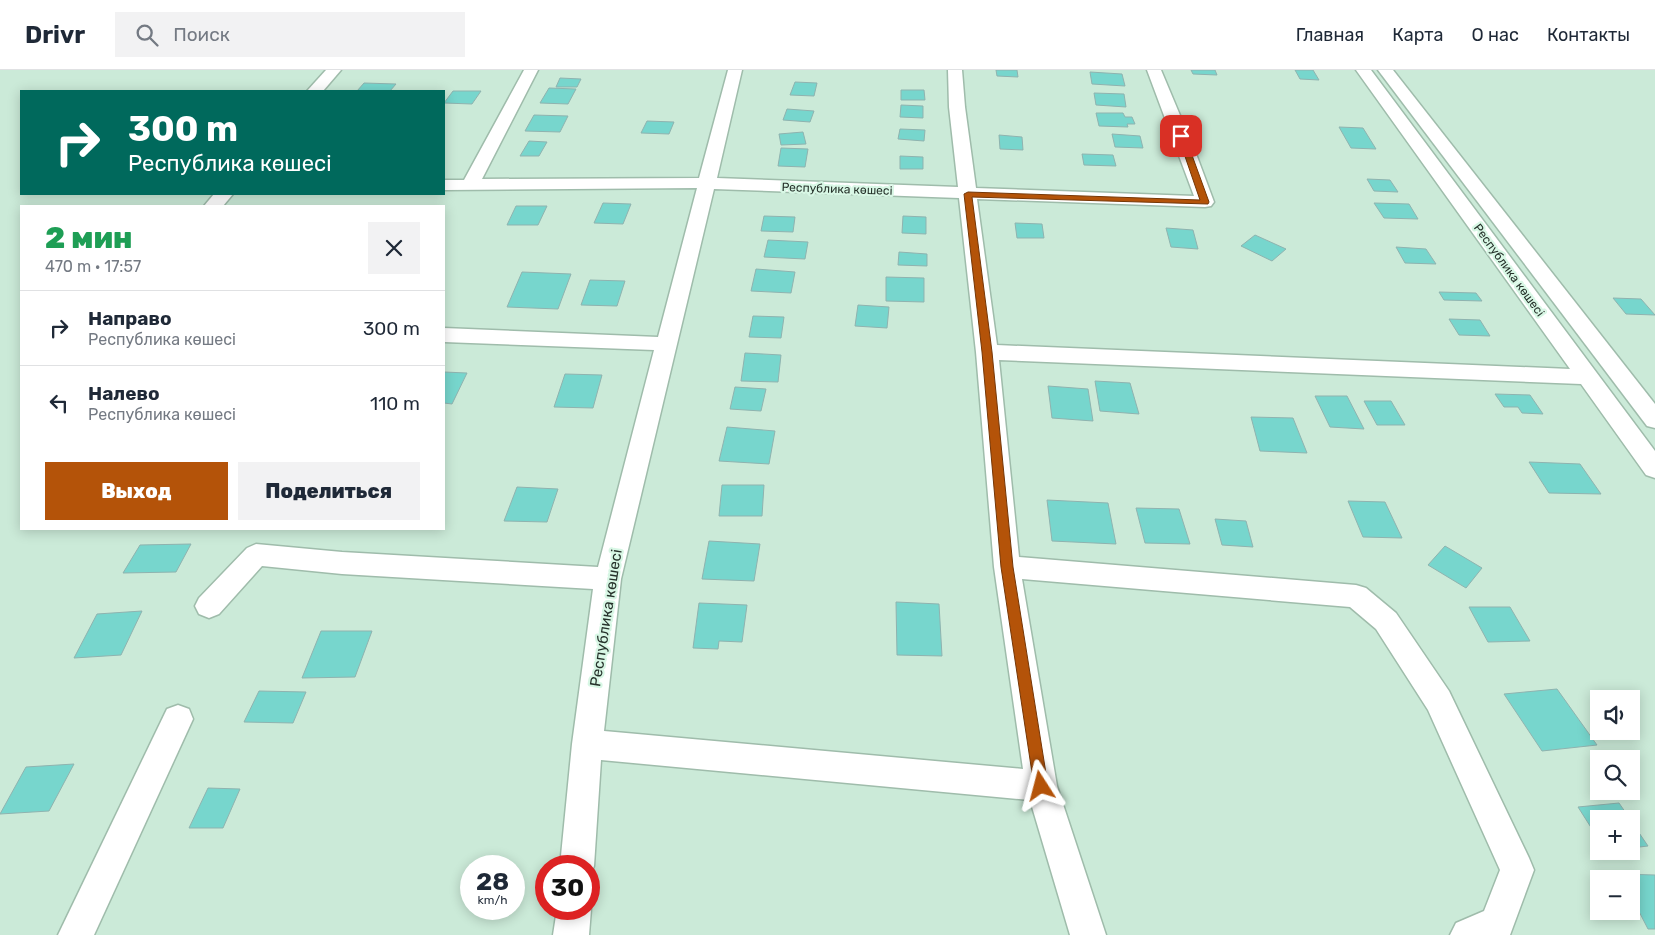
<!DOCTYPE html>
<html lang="ru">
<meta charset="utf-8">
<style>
:root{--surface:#fff;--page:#f2f2f3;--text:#1f2937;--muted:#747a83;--line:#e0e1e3;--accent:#b45309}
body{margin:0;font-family:Rubik,sans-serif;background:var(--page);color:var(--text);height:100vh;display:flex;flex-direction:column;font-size:19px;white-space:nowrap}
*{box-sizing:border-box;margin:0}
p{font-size:16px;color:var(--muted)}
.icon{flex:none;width:28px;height:28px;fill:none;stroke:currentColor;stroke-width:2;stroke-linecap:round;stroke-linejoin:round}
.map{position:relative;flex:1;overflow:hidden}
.drawer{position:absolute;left:20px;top:135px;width:425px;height:325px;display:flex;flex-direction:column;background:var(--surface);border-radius:0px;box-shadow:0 2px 12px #0003}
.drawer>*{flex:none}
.top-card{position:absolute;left:20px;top:20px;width:425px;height:105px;border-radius:0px;box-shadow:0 2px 12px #0003;background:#00695c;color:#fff;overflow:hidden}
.tools{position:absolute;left:1590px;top:620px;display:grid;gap:10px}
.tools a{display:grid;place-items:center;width:50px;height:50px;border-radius:0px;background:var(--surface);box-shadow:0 2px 12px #0003;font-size:25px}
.speed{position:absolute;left:460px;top:785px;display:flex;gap:10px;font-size:25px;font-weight:700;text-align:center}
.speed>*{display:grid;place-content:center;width:65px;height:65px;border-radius:50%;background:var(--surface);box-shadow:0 2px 12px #0003;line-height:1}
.speed small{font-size:12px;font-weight:400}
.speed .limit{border:8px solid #d22;background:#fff;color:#111}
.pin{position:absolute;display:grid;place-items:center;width:42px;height:42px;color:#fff;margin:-21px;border-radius:10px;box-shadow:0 2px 8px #0006}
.me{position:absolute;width:55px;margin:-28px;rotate:351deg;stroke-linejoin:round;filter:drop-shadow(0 0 4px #0008)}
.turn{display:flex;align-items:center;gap:18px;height:105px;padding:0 25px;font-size:22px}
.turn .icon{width:65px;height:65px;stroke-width:2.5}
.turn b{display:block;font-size:35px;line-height:42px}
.round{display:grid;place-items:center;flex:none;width:52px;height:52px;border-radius:0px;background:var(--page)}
.overview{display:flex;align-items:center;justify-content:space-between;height:85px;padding:0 25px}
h1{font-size:30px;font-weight:800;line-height:38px;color:#1e9e55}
.action{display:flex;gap:10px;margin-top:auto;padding:10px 25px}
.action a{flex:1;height:58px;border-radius:0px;background:var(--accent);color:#fff;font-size:20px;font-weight:800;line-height:58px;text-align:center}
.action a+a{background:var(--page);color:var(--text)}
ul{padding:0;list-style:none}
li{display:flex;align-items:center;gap:15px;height:75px;padding:0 25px;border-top:1px solid var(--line)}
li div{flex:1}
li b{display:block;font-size:19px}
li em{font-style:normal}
header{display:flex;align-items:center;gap:30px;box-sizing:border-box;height:70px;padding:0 25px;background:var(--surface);border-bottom:1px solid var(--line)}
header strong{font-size:24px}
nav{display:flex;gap:28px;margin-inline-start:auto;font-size:18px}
.search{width:350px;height:45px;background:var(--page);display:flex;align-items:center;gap:12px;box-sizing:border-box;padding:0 18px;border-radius:0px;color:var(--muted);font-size:19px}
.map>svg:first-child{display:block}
.building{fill:#77d6cd;stroke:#8fb3af}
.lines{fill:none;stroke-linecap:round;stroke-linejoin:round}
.minor-casing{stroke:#9fbcab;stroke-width:3}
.minor{fill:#fff;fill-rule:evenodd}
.route{fill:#b45309;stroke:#753606}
.labels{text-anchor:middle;stroke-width:4.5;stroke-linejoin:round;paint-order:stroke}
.far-street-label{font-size:12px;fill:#26322b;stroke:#d8f7e5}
.street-label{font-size:15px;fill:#26322b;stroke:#d8f7e5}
</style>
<header>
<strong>Drivr</strong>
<div class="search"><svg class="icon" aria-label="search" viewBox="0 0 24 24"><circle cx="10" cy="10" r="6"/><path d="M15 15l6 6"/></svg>Поиск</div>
<nav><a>Главная</a><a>Карта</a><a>О нас</a><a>Контакты</a></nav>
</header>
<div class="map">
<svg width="1655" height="865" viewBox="0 0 1655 865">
<rect width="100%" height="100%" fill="#cbead8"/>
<g class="building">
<path d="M 996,0 L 1017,0 L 1018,7 L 997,6 Z"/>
<path d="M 1191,0 L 1215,0 L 1217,5 L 1193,4 Z"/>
<path d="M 1295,0 L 1313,0 L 1319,10 L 1300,9 Z"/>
<path d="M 1090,2 L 1122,4 L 1125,16 L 1092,14 Z"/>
<path d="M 560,8 L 581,9 L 577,17 L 556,17 Z"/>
<path d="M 795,12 L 817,13 L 814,26 L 790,25 Z"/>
<path d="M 364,13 L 396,14 L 390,21 L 357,21 Z"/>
<path d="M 549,18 L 576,19 L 568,34 L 540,33 Z"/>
<path d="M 901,20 L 924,20 L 925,30 L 901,30 Z"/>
<path d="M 453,21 L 481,21 L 472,34 L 444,33 Z"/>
<path d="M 1094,23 L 1124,24 L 1126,37 L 1096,35 Z"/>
<path d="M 901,35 L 923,36 L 923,48 L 900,47 Z"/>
<path d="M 787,39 L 814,41 L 810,52 L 783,50 Z"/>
<path d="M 1096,43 L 1123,43 L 1125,47 L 1132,47 L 1135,54 L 1127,54 L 1128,57 L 1099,56 Z"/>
<path d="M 534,45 L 568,46 L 560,62 L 525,61 Z"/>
<path d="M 647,51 L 674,52 L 669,64 L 641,63 Z"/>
<path d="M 1339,57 L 1363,58 L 1376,79 L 1351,78 Z"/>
<path d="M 900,59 L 925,60 L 924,71 L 898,69 Z"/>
<path d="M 803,62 L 806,74 L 781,75 L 779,64 Z"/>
<path d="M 1112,64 L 1140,66 L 1143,78 L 1115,77 Z"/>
<path d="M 999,65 L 1022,67 L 1023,80 L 1000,79 Z"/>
<path d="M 529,71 L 547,72 L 539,86 L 520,86 Z"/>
<path d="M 781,78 L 808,79 L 805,97 L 778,96 Z"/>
<path d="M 1082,84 L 1113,85 L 1116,96 L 1084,95 Z"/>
<path d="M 900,86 L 923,87 L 923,99 L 900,99 Z"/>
<path d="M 1367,109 L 1390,110 L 1398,122 L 1374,121 Z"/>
<path d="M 603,133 L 631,134 L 623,154 L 594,153 Z"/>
<path d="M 1374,133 L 1409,134 L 1418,149 L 1384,148 Z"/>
<path d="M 516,136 L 547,136 L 538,155 L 507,155 Z"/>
<path d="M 764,146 L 795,147 L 793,162 L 761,161 Z"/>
<path d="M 903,146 L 926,147 L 926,164 L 902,163 Z"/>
<path d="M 1015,153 L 1042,154 L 1044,168 L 1017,168 Z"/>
<path d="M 1166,158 L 1193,160 L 1198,179 L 1171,177 Z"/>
<path d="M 1255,165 L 1286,179 L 1272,191 L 1241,176 Z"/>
<path d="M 768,170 L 808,172 L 805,189 L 764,187 Z"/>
<path d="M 1396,177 L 1426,179 L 1436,194 L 1405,193 Z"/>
<path d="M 899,182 L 927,184 L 927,196 L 898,195 Z"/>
<path d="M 756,199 L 795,202 L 791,223 L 751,221 Z"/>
<path d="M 522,202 L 571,204 L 558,239 L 507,237 Z"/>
<path d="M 886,207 L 924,208 L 924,232 L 886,231 Z"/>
<path d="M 590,210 L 625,211 L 617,236 L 581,235 Z"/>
<path d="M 1439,222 L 1476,223 L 1482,231 L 1444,230 Z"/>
<path d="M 1613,228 L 1641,229 L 1655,245 L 1626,244 Z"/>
<path d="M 858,235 L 889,237 L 887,258 L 855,256 Z"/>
<path d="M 753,246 L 784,247 L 781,268 L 749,267 Z"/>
<path d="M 1449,249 L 1480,250 L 1490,266 L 1459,265 Z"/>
<path d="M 745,283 L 781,285 L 778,312 L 741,311 Z"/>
<path d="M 444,302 L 467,303 L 452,334 L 444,333 Z"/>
<path d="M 565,304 L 602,305 L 593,338 L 554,337 Z"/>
<path d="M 1095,311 L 1130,313 L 1139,344 L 1100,341 Z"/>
<path d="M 1048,316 L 1088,319 L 1093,351 L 1052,348 Z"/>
<path d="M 735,317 L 766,319 L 761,341 L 730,339 Z"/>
<path d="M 1495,324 L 1530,325 L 1543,344 L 1522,343 L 1518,337 L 1504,337 Z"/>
<path d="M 1315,326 L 1347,326 L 1364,359 L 1330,357 Z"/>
<path d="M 1364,331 L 1391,331 L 1405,355 L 1377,355 Z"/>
<path d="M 1251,347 L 1293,348 L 1307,383 L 1260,381 Z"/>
<path d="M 727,357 L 775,361 L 769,394 L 719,391 Z"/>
<path d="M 1529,392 L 1580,394 L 1601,424 L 1549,423 Z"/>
<path d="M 722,415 L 764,415 L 762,446 L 719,446 Z"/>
<path d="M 517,417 L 558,419 L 547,452 L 504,451 Z"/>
<path d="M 1047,430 L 1108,433 L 1116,474 L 1052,471 Z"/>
<path d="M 1348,431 L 1385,432 L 1402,468 L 1363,467 Z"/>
<path d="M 1136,438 L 1179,439 L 1190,474 L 1145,473 Z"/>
<path d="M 1215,449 L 1246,451 L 1253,477 L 1222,475 Z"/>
<path d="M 709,471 L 760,474 L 754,511 L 702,509 Z"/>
<path d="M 191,474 L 176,502 L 123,503 L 140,475 Z"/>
<path d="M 1445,476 L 1482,498 L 1466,518 L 1428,495 Z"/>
<path d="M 896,532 L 939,534 L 942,586 L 897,585 Z"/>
<path d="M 699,533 L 747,535 L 742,572 L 719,571 L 718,579 L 693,578 Z"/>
<path d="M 1469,537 L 1510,537 L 1530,571 L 1488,572 Z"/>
<path d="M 142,541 L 121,585 L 74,588 L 97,544 Z"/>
<path d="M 321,561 L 372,561 L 355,607 L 302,608 Z"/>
<path d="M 1557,619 L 1597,675 L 1542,681 L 1504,624 Z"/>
<path d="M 259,621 L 306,622 L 293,653 L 244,652 Z"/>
<path d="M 74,694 L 49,741 L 0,744 L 26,697 Z"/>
<path d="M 208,718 L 240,719 L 223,758 L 189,758 Z"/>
<path d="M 1619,733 L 1630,749 L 1599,749 L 1599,770 L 1578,737 Z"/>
<path d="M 1631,751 L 1648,776 L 1631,778 Z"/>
<path d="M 1620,804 L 1655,805 L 1655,859 L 1648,859 L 1631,826 L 1631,809 L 1622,809 Z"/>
</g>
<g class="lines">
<g class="minor-casing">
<g id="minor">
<path d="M 326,0 L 341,0 L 323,21 L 307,21 Z"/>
<path d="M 524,0 L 538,0 L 482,109 L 699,108 L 728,0 L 742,0 L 717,108 L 958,117 L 949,37 L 948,0 L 962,0 L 965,37 L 976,118 L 1194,126 L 1147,0 L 1161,0 L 1195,81 L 1214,132 L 1211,136 L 1205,137 L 977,129 L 997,275 L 1570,299 L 1356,0 L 1371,0 L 1655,381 L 1655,408 L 1646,405 L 1581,314 L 999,290 L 1019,487 L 1356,515 L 1366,518 L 1396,543 L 1449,621 L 1529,788 L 1534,800 L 1510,865 L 1450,865 L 1456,853 L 1484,841 L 1500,800 L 1428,640 L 1376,559 L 1350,537 L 1022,509 L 1057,716 L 1106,865 L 1070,865 L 1030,730 L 601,690 L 594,796 L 589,808 L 589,796 L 560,796 L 572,674 L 593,519 L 342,504 L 262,496 L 219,544 L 209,548 L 199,544 L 195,536 L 199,528 L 247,478 L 256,474 L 342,482 L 598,497 L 654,280 L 444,272 L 444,258 L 658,267 L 697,118 L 444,120 L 444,110 L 464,110 ZM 714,119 L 959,128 L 976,282 L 994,497 L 1023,699 L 604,661 L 621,509 Z"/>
<path d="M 1378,0 L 1393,0 L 1655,334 L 1655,358 L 1647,356 Z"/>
<path d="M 214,124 L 233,124 L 223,136 L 204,136 Z"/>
<path d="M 178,635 L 189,639 L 193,649 L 94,865 L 58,865 L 167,639 Z"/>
<path d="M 589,833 L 591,839 L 589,865 L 553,865 L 557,839 L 589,839 Z"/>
</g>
</g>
<use href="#minor" class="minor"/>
</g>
<path class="route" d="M 1179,64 L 1185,66 L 1209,132 L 1208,134 L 972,127 L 992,282 L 1013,497 L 1048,716 L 1046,721 L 1041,723 L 1036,721 L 1034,716 L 1001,497 L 982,282 L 964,124 L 968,122 L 1200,130 L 1178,66 Z"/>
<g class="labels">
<g class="far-street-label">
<text transform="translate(837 119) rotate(2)" y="4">Республика көшесі</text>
<text transform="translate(1509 200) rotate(54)" y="4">Республика көшесі</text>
</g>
<g class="street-label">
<text transform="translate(606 548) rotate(-81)" y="5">Республика көшесі</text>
</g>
</g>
</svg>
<div class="tools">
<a><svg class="icon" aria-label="sound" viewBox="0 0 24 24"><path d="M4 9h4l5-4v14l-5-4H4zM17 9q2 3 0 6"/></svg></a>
<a><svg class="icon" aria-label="search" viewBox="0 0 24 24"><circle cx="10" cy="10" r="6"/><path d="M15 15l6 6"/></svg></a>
<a>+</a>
<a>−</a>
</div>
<div class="speed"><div>28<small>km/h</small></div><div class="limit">30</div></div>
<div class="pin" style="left:1181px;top:66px;background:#d93025"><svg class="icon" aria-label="arrive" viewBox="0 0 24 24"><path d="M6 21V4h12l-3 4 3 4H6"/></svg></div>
<svg class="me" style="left:1041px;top:716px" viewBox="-20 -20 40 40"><path d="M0-17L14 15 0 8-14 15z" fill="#b45309" stroke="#fff" stroke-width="4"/></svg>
<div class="top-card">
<div class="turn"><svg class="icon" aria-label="right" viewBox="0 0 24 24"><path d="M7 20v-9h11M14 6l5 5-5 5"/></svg><div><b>300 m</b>Республика көшесі</div></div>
</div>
<section class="drawer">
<div class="overview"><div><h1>2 мин</h1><p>470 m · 17:57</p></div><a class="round"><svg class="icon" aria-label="close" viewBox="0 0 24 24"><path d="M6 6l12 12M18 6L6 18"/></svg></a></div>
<ul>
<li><svg class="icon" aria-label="right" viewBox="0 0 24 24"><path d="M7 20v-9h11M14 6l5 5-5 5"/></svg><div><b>Направо</b><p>Республика көшесі</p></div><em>300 m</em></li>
<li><svg class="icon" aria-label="left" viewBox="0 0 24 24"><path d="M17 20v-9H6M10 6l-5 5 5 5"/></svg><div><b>Налево</b><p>Республика көшесі</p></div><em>110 m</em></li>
</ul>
<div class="action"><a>Выход</a><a>Поделиться</a></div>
</section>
</div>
